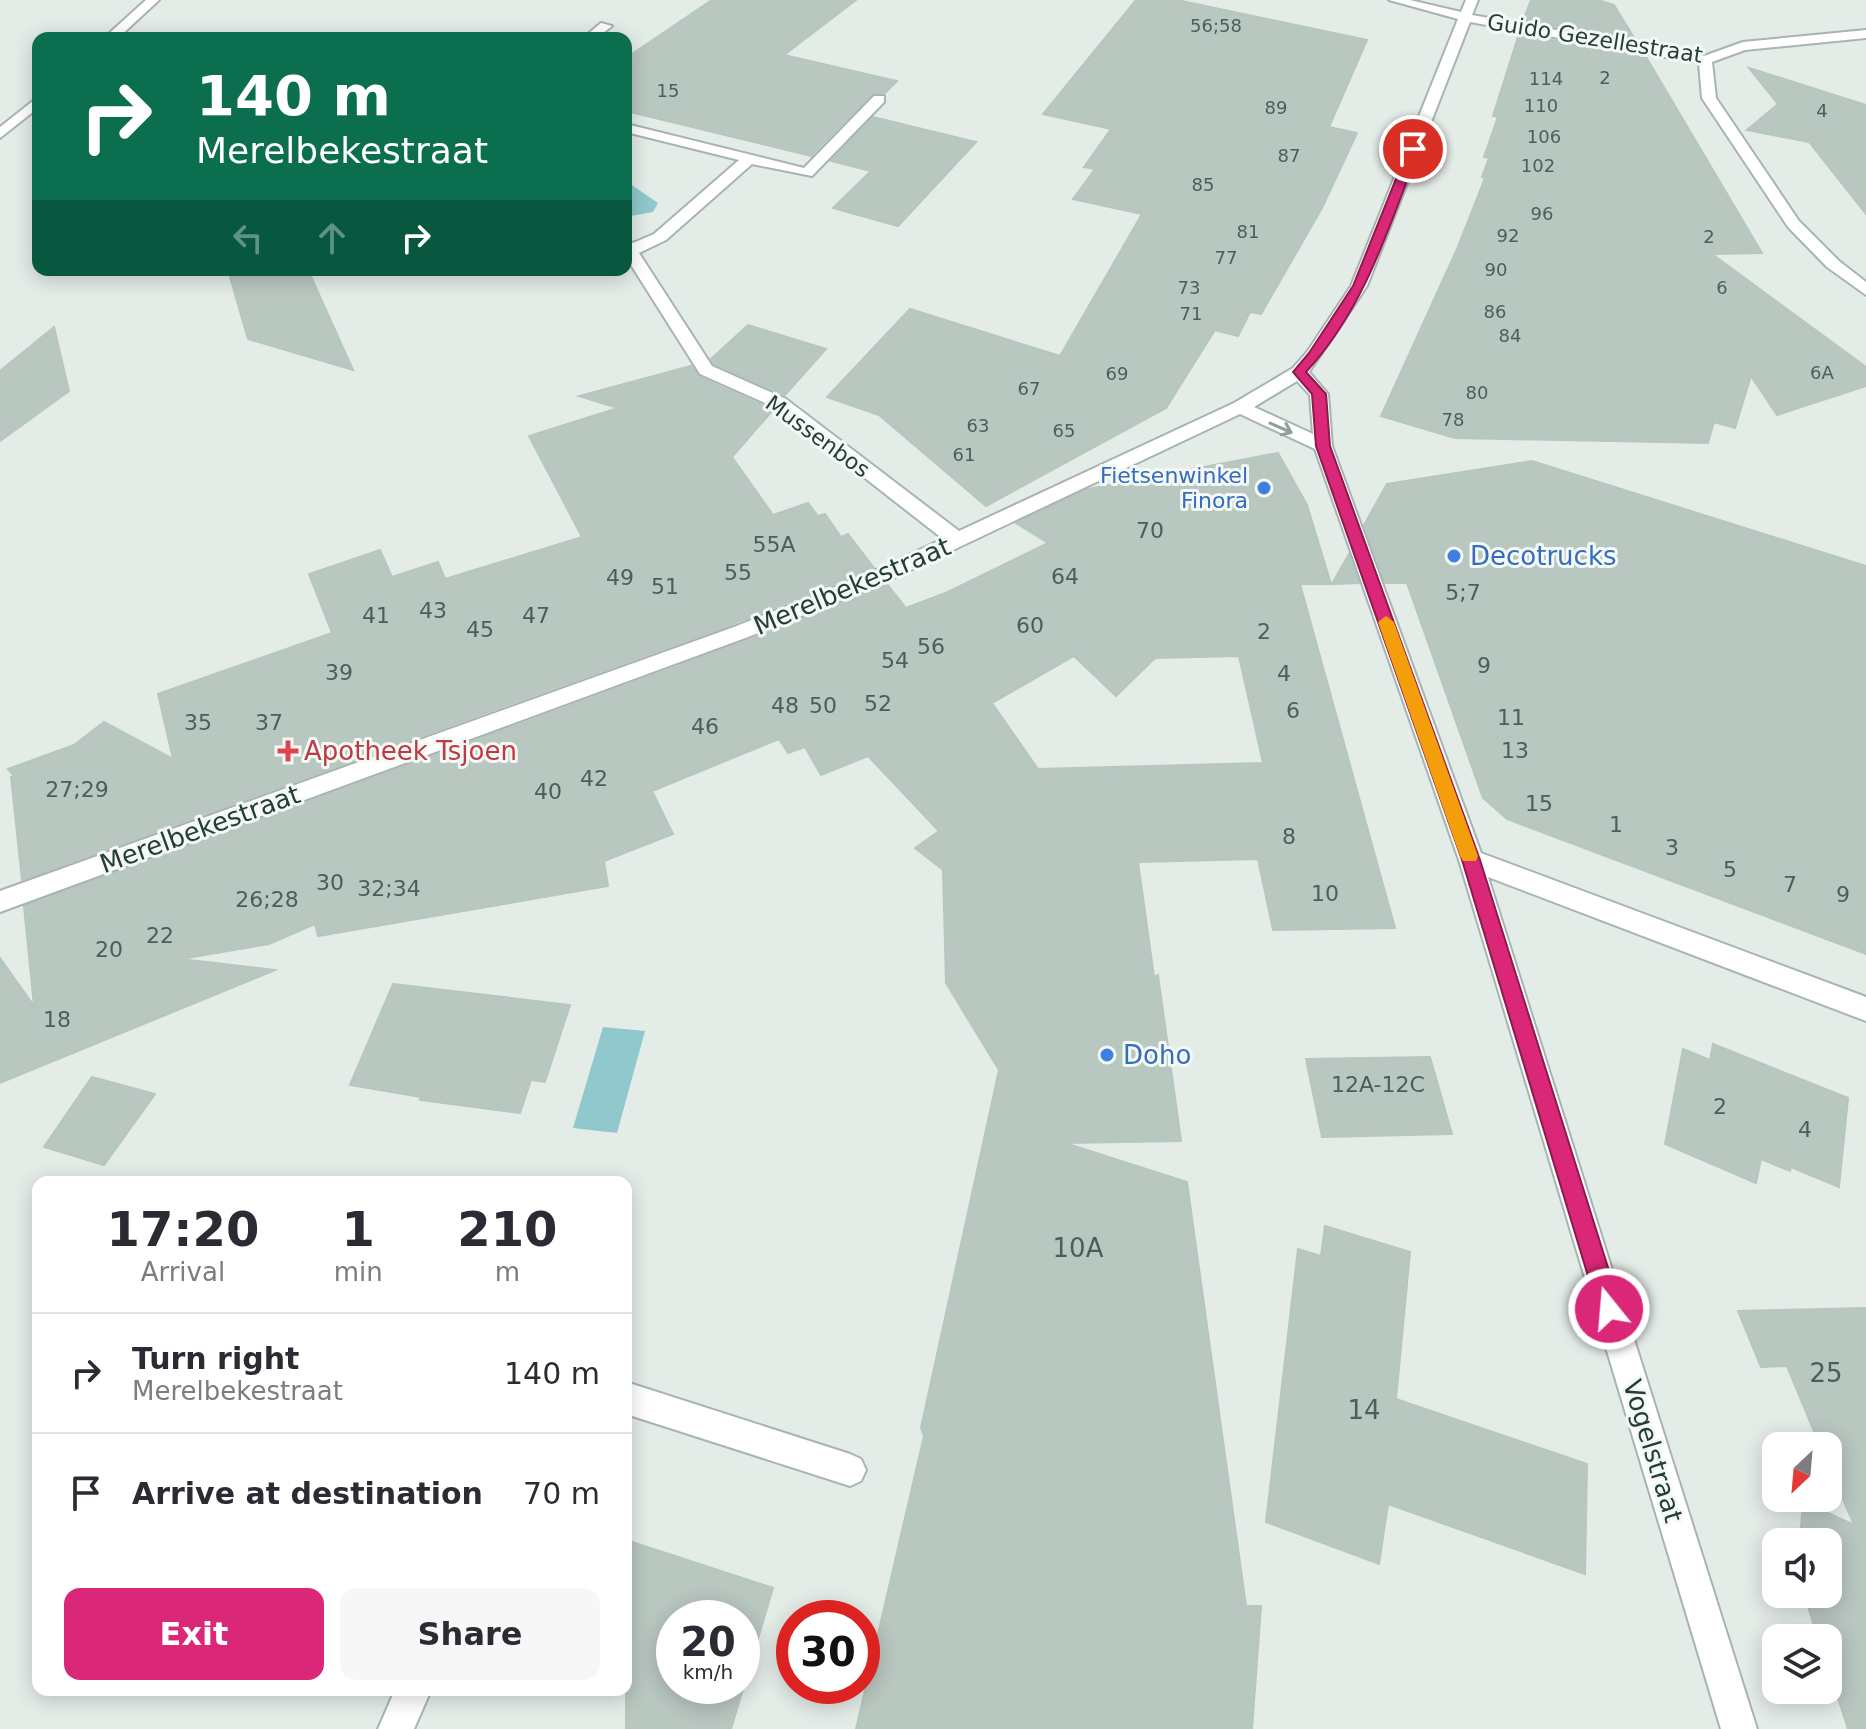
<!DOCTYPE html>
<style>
:root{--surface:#fff;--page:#f7f7f7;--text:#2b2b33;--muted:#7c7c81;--line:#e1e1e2;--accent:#db2777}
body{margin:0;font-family:"DejaVu Sans",sans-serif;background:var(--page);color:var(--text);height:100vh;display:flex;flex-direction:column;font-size:30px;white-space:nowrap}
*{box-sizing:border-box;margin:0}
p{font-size:26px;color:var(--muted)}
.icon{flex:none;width:44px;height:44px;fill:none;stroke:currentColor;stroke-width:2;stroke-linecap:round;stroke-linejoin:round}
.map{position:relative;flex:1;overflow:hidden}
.sheet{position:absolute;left:32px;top:1176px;width:600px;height:520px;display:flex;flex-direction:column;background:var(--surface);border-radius:16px;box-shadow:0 4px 20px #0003}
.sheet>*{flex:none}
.hud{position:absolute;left:32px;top:32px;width:600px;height:244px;border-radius:16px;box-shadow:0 4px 20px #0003;background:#0b6e4f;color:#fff;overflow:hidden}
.needle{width:52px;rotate:206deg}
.tools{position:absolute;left:1762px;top:1432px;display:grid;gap:16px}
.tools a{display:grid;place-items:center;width:80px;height:80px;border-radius:16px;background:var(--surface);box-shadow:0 4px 20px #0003;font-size:40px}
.speed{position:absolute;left:656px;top:1600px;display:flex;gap:16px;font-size:40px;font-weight:700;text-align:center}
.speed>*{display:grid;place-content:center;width:104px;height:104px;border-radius:50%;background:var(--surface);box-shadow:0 4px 20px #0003;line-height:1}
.speed small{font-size:20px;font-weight:400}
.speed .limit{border:12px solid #d22;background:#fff;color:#111}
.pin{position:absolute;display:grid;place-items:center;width:68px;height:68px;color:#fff;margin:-34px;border:4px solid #fff;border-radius:50%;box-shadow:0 2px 8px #0007}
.me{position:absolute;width:88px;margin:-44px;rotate:343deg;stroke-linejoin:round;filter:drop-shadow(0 0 6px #0008)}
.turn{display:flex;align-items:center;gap:28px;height:168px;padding:0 32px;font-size:36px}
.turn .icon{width:104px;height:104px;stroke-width:2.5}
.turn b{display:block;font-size:56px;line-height:68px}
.lanes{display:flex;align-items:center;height:76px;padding:0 32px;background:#0003;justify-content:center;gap:40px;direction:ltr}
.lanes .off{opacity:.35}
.eta{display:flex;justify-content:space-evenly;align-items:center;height:136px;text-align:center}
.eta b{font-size:48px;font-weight:600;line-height:56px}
.button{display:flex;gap:16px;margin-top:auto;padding:16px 32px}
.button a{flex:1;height:92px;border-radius:16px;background:var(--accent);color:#fff;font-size:32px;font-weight:600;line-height:92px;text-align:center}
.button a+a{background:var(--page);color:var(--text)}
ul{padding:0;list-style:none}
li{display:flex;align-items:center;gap:24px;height:120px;padding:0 32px;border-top:2px solid var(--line)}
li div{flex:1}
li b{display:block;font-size:30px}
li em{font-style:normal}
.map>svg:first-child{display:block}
.water{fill:#90c8cd}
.building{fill:#b9c7c1;stroke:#b7c6bf;stroke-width:2;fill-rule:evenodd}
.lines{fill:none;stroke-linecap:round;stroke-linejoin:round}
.minor-casing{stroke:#a7b4af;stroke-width:4}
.minor{fill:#fff;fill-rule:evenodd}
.oneway{stroke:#929e9a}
.route{fill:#db2777;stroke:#8e194d;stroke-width:2}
.slow{fill:#f59e0b}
.shop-dot{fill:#3f7fe0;stroke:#f4f9f6;stroke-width:3}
.health-dot{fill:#e0444e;stroke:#f4f9f6;stroke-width:3}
.labels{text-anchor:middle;stroke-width:6;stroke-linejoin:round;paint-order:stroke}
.far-number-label{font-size:18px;fill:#496058}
.far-street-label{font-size:22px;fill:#243d35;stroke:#f4f9f6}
.far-shop-label{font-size:22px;fill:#366cbe;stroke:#f4f9f6;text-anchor:end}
.number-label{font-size:22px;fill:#496058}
.shop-label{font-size:26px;fill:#366cbe;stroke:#f4f9f6;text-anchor:start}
.street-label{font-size:26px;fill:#243d35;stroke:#f4f9f6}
.health-label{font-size:26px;fill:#be3a42;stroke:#f4f9f6;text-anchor:start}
.near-number-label{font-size:26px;fill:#496058}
</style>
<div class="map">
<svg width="1866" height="1729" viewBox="0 0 1866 1729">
<rect width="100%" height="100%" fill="#e4ece8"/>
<g class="water">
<path d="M 626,181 L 658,203 L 653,212 L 626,217 Z"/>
<path d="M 603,1027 L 645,1031 L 617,1133 L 573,1128 Z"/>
</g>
<g class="building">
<path d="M 712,0 L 856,0 L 784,55 L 897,81 L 885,93 L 872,94 L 811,156 L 626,111 L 626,58 Z"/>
<path d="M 1136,0 L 1177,0 L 1367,40 L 1329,127 L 1357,133 L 1322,208 L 1261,314 L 1250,312 L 1238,336 L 1215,330 L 1166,408 L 986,506 L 879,415 L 827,397 L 910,309 L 1060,356 L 1142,214 L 1073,199 L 1095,169 L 1084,167 L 1111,129 L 1043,114 Z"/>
<path d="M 1531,0 L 1598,0 L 1614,5 L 1636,41 L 1523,21 Z"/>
<path d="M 1519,34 L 1646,57 L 1762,253 L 1712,254 L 1866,367 L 1866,386 L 1777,415 L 1751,376 L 1735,428 L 1714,422 L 1708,443 L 1455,438 L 1381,416 L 1457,249 L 1485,178 L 1482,177 L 1489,158 L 1484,157 L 1498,117 L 1493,116 Z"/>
<path d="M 1749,68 L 1866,105 L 1866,214 L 1809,142 L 1747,130 L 1778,104 Z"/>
<path d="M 873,117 L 976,142 L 898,226 L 833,208 L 871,171 L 831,161 Z"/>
<path d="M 228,270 L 267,270 L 285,276 L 293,270 L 308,270 L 353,370 L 248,339 Z"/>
<path d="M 748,325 L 826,349 L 785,395 L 714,364 L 711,359 Z"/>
<path d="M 54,327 L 69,391 L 0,441 L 0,371 Z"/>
<path d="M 691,366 L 699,377 L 773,410 L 732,457 L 773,515 L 808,503 L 818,516 L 825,514 L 841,537 L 848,534 L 874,568 L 733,624 L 22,880 L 11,777 L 14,776 L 8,769 L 74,745 L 104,722 L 173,759 L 158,694 L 332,633 L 309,574 L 380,550 L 392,577 L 438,562 L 445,579 L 582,537 L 529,436 L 618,408 L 579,396 Z"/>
<path d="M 1278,453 L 1307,505 L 1331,584 L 1300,584 L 1395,928 L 1273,930 L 1258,859 L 1138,862 L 1154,977 L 1158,975 L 1181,1141 L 1065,1143 L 1187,1182 L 1246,1606 L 1261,1606 L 1252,1729 L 856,1729 L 924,1436 L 921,1428 L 999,1070 L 946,983 L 943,870 L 915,848 L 939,831 L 868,756 L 821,775 L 805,747 L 788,753 L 779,739 L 652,791 L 673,834 L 604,861 L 608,886 L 318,936 L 315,924 L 269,944 L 181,959 L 275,970 L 0,1083 L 0,958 L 34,1006 L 24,906 L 749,640 L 887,584 L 906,608 L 948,592 L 1048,543 L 1016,523 L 1088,489 ZM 1074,656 L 1116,696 L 1155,658 L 1239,656 L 1263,763 L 1038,769 L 992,703 Z"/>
<path d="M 1532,461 L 1866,566 L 1866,954 L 1507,819 L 1483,798 L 1407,583 L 1385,583 L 1364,525 L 1387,484 Z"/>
<path d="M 1349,554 L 1359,583 L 1332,584 Z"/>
<path d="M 393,984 L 570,1005 L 545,1082 L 531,1080 L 520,1113 L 420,1100 L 421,1097 L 350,1085 Z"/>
<path d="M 1713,1044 L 1848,1098 L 1839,1187 L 1791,1167 L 1790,1171 L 1761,1159 L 1756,1183 L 1665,1144 L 1683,1049 L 1710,1060 Z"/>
<path d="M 1430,1057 L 1452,1134 L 1322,1137 L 1306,1059 Z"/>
<path d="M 92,1077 L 155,1094 L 104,1165 L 44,1147 Z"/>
<path d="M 1325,1226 L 1410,1252 L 1396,1399 L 1587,1464 L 1585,1574 L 1388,1504 L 1379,1564 L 1266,1522 L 1298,1249 L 1321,1256 Z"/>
<path d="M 1866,1308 L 1866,1729 L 1848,1729 L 1828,1667 L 1828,1638 L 1818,1638 L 1804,1594 L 1828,1594 L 1828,1542 L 1800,1542 L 1803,1501 L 1854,1525 L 1828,1464 L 1828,1446 L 1820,1446 L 1787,1366 L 1761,1367 L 1738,1311 Z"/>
<path d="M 626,1540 L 773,1588 L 731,1729 L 626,1729 ZM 674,1618 L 742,1618 L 742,1686 L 674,1686 Z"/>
</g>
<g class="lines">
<g class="minor-casing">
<g id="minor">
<path d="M 146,0 L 159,0 L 118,38 L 104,38 Z"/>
<path d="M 1389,0 L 1410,0 L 1461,12 L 1466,0 L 1478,0 L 1472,15 L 1704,56 L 1743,42 L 1866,30 L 1866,38 L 1745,50 L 1712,62 L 1716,98 L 1799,221 L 1839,261 L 1866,282 L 1866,295 L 1827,267 L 1788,227 L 1702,98 L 1699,63 L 1470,22 L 1367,286 L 1309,372 L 1328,394 L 1332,446 L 1481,853 L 1866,997 L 1866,1021 L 1488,877 L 1757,1729 L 1721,1729 L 1459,860 L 1315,449 L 1240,414 L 879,585 L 748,637 L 0,912 L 0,891 L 734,627 L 865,575 L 943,539 L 774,407 L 700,374 L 626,257 L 626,239 L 633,243 L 654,234 L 739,160 L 626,132 L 626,124 L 804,168 L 874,96 L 884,96 L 884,102 L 812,176 L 752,164 L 666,240 L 639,253 L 712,366 L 786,399 L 959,531 L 1234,403 L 1293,368 L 1307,352 L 1351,286 L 1458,19 ZM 1297,381 L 1310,395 L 1313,434 L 1254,407 Z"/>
<path d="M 601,23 L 612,26 L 597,38 L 583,38 Z"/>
<path d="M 38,97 L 38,108 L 0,138 L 0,127 Z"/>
<path d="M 626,1382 L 850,1454 L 861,1459 L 866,1470 L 861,1481 L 850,1486 L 626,1414 Z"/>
<path d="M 395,1690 L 431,1690 L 414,1729 L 378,1729 Z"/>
</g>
</g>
<use href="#minor" class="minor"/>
</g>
<defs><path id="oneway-shaft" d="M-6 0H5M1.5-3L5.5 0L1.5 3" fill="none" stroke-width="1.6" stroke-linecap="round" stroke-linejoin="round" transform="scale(2)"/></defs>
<use class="oneway" href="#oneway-shaft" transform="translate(1281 428) rotate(24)"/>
<path class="route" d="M 1413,146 L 1419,149 C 1389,227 1364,310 1306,372 L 1326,394 L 1330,446 L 1480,860 L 1621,1309 L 1617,1317 L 1609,1321 L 1601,1317 L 1598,1309 L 1462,860 L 1316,446 L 1312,394 L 1293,372 L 1309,353 L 1353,286 L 1408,149 Z"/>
<path class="slow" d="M 1386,616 L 1394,622 L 1478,856 L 1476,861 L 1463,861 L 1460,856 L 1378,622 Z"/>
<g class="shop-dot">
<circle cx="1264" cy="488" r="8"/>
<circle cx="1454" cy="556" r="8"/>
<circle cx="1107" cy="1055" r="8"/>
</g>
<path class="health-dot" d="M284 739h8v8h8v8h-8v8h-8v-8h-8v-8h8z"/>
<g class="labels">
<g class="far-number-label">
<text x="1216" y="32">56;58</text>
<text x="1605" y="84">2</text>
<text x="1546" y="85">114</text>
<text x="668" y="97">15</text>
<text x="1541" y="112">110</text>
<text x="1276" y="114">89</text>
<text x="1822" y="117">4</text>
<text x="1544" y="143">106</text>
<text x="1289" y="162">87</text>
<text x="1538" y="172">102</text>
<text x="1203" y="191">85</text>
<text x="1542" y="220">96</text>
<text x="1248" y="238">81</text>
<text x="1508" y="242">92</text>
<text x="1709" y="243">2</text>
<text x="1226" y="264">77</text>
<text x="1496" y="276">90</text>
<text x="1189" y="294">73</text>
<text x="1722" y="294">6</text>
<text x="1495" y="318">86</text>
<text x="1191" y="320">71</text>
<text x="1510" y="342">84</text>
<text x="1822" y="379">6A</text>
<text x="1117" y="380">69</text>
<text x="1029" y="395">67</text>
<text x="1477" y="399">80</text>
<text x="1453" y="426">78</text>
<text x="978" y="432">63</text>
<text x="1064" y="437">65</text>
<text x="964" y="461">61</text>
</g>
<g class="far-street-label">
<text transform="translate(1595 38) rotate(9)" y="8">Guido Gezellestraat</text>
<text transform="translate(818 436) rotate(36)" y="8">Mussenbos</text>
</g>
<g class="far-shop-label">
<text x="1248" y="483">Fietsenwinkel<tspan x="1248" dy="25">Finora</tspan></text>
</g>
<g class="number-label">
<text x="1150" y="538">70</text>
<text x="774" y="552">55A</text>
<text x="738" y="580">55</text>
<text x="1065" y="584">64</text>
<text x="620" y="585">49</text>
<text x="665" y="594">51</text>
<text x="1463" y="600">5;7</text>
<text x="433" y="618">43</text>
<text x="376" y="623">41</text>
<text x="536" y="623">47</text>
<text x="1030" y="633">60</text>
<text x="480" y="637">45</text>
<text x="1264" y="639">2</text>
<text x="931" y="654">56</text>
<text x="895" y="668">54</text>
<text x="1484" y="673">9</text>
<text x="339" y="680">39</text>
<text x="1284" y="681">4</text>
<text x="878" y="711">52</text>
<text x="785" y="713">48</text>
<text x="823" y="713">50</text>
<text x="1293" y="718">6</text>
<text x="1511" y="725">11</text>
<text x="198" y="730">35</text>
<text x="269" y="730">37</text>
<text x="705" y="734">46</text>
<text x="1515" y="758">13</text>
<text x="594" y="786">42</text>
<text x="77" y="797">27;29</text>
<text x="548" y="799">40</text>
<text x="1539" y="811">15</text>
<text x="1616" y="832">1</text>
<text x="1289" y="844">8</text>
<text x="1672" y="855">3</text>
<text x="1730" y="877">5</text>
<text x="330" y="890">30</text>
<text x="1790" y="892">7</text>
<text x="389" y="896">32;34</text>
<text x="1325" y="901">10</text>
<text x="1843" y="902">9</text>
<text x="267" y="907">26;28</text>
<text x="160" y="943">22</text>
<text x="109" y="957">20</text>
<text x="57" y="1027">18</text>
<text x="1378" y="1092">12A-12C</text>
<text x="1720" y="1114">2</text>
<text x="1805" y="1137">4</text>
</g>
<g class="shop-label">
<text x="1470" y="565">Decotrucks</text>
<text x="1123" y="1064">Doho</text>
</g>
<g class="street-label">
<text transform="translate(852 586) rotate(-23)" y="9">Merelbekestraat</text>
<text transform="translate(200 829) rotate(-20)" y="9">Merelbekestraat</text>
<text transform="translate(1653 1451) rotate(73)" y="9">Vogelstraat</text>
</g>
<g class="health-label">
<text x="304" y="760">Apotheek Tsjoen</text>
</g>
<g class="near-number-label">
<text x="1078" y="1257">10A</text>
<text x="1826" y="1382">25</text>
<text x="1364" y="1419">14</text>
</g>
</g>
</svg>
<div class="tools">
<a><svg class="needle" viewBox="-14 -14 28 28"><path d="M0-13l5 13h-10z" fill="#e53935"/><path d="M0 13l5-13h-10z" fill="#7c7c81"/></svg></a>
<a><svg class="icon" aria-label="sound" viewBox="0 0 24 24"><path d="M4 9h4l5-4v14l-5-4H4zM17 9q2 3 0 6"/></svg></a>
<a><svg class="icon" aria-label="layers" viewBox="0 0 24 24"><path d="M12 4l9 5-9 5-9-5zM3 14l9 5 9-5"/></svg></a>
</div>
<div class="speed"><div>20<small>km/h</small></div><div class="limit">30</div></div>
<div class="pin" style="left:1413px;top:149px;background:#d93025"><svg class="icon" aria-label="arrive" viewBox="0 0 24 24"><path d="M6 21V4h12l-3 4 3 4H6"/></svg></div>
<svg class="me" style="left:1609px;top:1309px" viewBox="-20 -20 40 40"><circle r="17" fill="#db2777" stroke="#fff" stroke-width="3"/><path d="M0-11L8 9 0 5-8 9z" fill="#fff"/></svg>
<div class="hud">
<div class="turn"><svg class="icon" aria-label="right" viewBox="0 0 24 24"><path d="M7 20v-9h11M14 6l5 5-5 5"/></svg><div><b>140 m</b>Merelbekestraat</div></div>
<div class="lanes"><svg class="icon off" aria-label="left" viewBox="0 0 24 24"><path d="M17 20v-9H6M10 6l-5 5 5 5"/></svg><svg class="icon off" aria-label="ahead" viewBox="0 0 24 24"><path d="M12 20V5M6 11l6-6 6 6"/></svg><svg class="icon" aria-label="right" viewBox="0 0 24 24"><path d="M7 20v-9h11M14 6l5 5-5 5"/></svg></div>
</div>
<section class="sheet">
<div class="eta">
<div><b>17:20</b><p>Arrival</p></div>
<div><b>1</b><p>min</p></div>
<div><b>210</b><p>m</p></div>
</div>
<ul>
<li><svg class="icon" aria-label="right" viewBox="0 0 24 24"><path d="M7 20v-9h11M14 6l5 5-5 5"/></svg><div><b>Turn right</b><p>Merelbekestraat</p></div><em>140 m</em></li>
<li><svg class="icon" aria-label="arrive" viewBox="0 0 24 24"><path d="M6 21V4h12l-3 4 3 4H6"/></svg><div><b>Arrive at destination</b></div><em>70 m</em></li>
</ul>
<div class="button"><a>Exit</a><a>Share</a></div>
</section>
</div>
